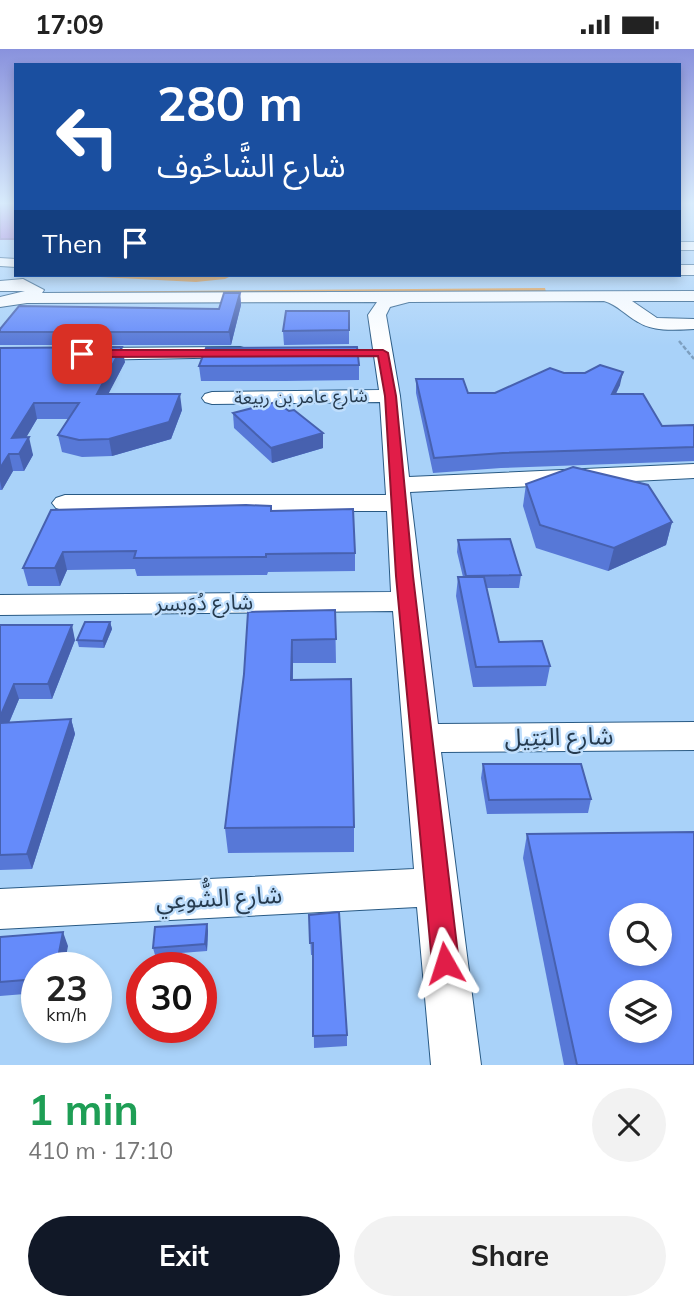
<!DOCTYPE html>
<meta charset="utf-8">
<style>
:root{--surface:#fff;--page:#f2f2f2;--text:#222;--muted:#767676;--accent:#111827}
body{margin:0;font-family:Mulish,"Noto Sans Arabic",sans-serif;background:var(--page);color:var(--text);height:100vh;display:flex;flex-direction:column;font-size:26px;white-space:nowrap}
*{box-sizing:border-box;margin:0}
p{font-size:23px;color:var(--muted)}
.icon{flex:none;width:38px;height:38px;fill:none;stroke:currentColor;stroke-width:2;stroke-linecap:round;stroke-linejoin:round}
.map{position:relative;height:1016px;overflow:hidden}
.side{display:flex;flex-direction:column;background:var(--surface);flex:1}
.side>*{flex:none}
.hud{position:absolute;left:14px;top:14px;width:667px;height:214px;border-radius:0px;box-shadow:0 4px 10px #0003;background:#1a4fa0;color:#fff;overflow:hidden}
.buttons{position:absolute;left:609px;top:854px;display:grid;gap:14px}
.buttons a{display:grid;place-items:center;width:63px;height:63px;border-radius:50%;background:var(--surface);box-shadow:0 4px 10px #0003;font-size:35px}
.speed{position:absolute;left:21px;top:903px;display:flex;gap:14px;font-size:35px;font-weight:700;text-align:center}
.speed>*{display:grid;place-content:center;width:91px;height:91px;border-radius:50%;background:var(--surface);box-shadow:0 4px 10px #0003;line-height:1}
.speed small{font-size:18px;font-weight:400}
.speed .limit{border:10px solid #d22;background:#fff;color:#111}
.pin{position:absolute;display:grid;place-items:center;width:60px;height:60px;color:#fff;margin:-30px;border-radius:14px;box-shadow:0 4px 10px #0006}
.me{position:absolute;width:77px;margin:-38px;rotate:354deg;stroke-linejoin:round;filter:drop-shadow(0 0 5px #0008)}
.turn{display:flex;align-items:center;gap:24px;height:147px;padding:0 28px;font-size:32px}
.turn .icon{width:91px;height:91px;stroke-width:2.5}
.turn b{display:block;font-size:49px;line-height:60px}
.then{display:flex;align-items:center;height:66px;padding:0 28px;background:#0003;gap:14px;font-size:26px}
.round{display:grid;place-items:center;flex:none;width:74px;height:74px;border-radius:37px;background:var(--page)}
.summary{display:flex;align-items:center;justify-content:space-between;height:119px;padding:0 28px}
h1{font-size:42px;font-weight:700;line-height:52px;color:#1e9e55}
.button{display:flex;gap:14px;margin-top:auto;padding:14px 28px}
.button a{flex:1;height:80px;border-radius:42px;background:var(--accent);color:#fff;font-size:28px;font-weight:700;line-height:80px;text-align:center}
.button a+a{background:var(--page);color:var(--text)}
.status{display:flex;justify-content:space-between;align-items:center;height:49px;padding:0 35px;background:var(--surface);direction:ltr}
.status svg{height:19px;fill:currentColor}
.map>svg:first-child{display:block}
.green{fill:#e29a44}
.water{fill:#9b5fcd;stroke:#7854a7;stroke-width:2}
.lines{fill:none;stroke-linecap:round;stroke-linejoin:round}
.minor-casing{stroke:#295a84;stroke-width:2}
.path{stroke:#7c9ebf;stroke-width:2.5;stroke-dasharray:4.5 2;stroke-linecap:butt}
.minor{fill:#fff;fill-rule:evenodd}
.wall{fill:#5778d7}
.shaded-wall{fill:#4761af}
.building{fill:#658bfa;stroke:#4761af;stroke-width:2;fill-rule:evenodd}
.route{fill:#e11d48;stroke:#92132f;stroke-width:2}
.labels{text-anchor:middle;stroke-width:5;stroke-linejoin:round;paint-order:stroke}
.far-street-label{font-size:18px;fill:#263b4f;stroke:#bfdefc}
.street-label{font-size:21px;fill:#263b4f;stroke:#bfdefc}
.near-street-label{font-size:24px;fill:#263b4f;stroke:#bfdefc}
</style>
<div class="status"><b>17:09</b><svg viewBox="0 0 49 12"><path d="M0 12V9h3v3zM5 12V6h3v6zM10 12V3h3v9zM15 12V0h3v12zM26 1h20v11H26zM47 4h2v5h-2z"/></svg></div>
<div class="map">
<svg width="694" height="1016" viewBox="0 0 694 1016">
<rect width="100%" height="100%" fill="#a9d2f9"/>
<g class="green">
<path d="M 101,226 L 233,226 L 225,230 L 196,233 L 100,228 Z"/>
<path d="M 545,239 L 546,243 L 47,248 L 50,243 Z"/>
</g>
<rect class="water" x="0" y="154" width="16" height="36"/>
<g class="lines">
<g class="minor-casing">
<g id="minor">
<rect x="679" y="193" width="15" height="8"/>
<path d="M 0,209 L 16,210 L 16,218 L 0,217 Z"/>
<rect x="679" y="216" width="15" height="10"/>
<path d="M 23,230 L 44,241 L 42,244 L 694,242 L 694,252 L 632,252 L 657,269 L 694,270 L 694,280 C 675,281 654,283 638,273 C 625,266 618,256 604,252 L 409,253 L 390,258 L 386,266 L 400,347 L 409,428 L 694,415 L 694,429 L 410,443 L 438,675 L 694,673 L 694,701 L 441,703 L 481,1016 L 431,1016 L 417,858 L 0,880 L 0,840 L 414,820 L 393,562 L 0,566 L 0,546 L 391,543 L 387,462 L 65,462 L 56,459 L 52,454 L 56,449 L 65,446 L 386,446 L 380,353 L 212,355 L 205,353 L 202,349 L 205,345 L 212,343 L 379,341 L 368,266 L 377,253 L 27,254 L 0,258 L 0,248 L 25,242 L 0,242 L 0,232 Z"/>
<path d="M 240,298 L 247,300 L 249,304 L 247,308 L 85,311 L 76,305 L 85,299 Z"/>
</g>
</g>
<path class="path" d="M 679,292 L 694,310"/>
<use href="#minor" class="minor"/>
</g>
<g class="wall">
<path d="M 240,244 L 241,256 L 231,296 L 0,296 L 0,280 L 219,260 Z"/>
<path d="M 349,262 L 349,295 L 284,296 L 283,282 Z"/>
<path d="M 0,299 L 125,313 L 108,345 L 182,361 L 171,390 L 112,407 L 82,408 L 62,403 L 58,386 L 68,370 L 37,370 L 26,388 L 33,406 L 24,422 L 13,422 L 2,441 L 0,441 Z"/>
<path d="M 359,316 L 359,331 L 286,332 L 201,332 L 199,317 Z"/>
<path d="M 564,324 L 620,336 L 616,345 L 662,377 L 694,376 L 694,412 L 501,419 L 433,424 L 416,344 L 416,330 L 468,344 L 495,344 Z"/>
<path d="M 289,362 L 323,399 L 272,414 L 234,379 L 233,364 Z"/>
<path d="M 526,435 L 672,473 L 666,496 L 608,522 L 536,499 L 523,457 Z"/>
<path d="M 51,461 L 271,461 L 355,504 L 355,522 L 268,523 L 267,526 L 137,527 L 135,520 L 67,521 L 60,537 L 28,537 L 23,519 Z"/>
<path d="M 458,491 L 521,526 L 519,539 L 486,539 L 499,593 L 550,617 L 546,637 L 473,638 L 456,547 L 458,528 L 463,528 L 457,503 Z"/>
<path d="M 335,561 L 336,614 L 293,614 L 293,631 L 354,778 L 354,803 L 228,804 L 225,779 L 244,625 Z"/>
<path d="M 110,573 L 112,580 L 104,599 L 79,598 L 77,591 Z"/>
<path d="M 0,576 L 75,591 L 52,650 L 19,650 L 9,674 L 71,670 L 75,685 L 32,820 L 0,821 Z"/>
<path d="M 483,715 L 591,750 L 588,764 L 487,765 L 481,729 Z"/>
<path d="M 527,785 L 694,1016 L 564,1016 L 523,809 Z"/>
<path d="M 309,866 L 347,986 L 347,997 L 314,999 L 313,906 L 311,906 Z"/>
<path d="M 207,875 L 208,882 L 207,902 L 155,906 L 153,899 Z"/>
<path d="M 0,888 L 68,897 L 37,919 L 37,944 L 0,947 Z"/>
</g>
<g class="shaded-wall">
<path d="M 240,244 L 241,256 L 231,296 L 229,283 Z"/>
<path d="M 122,298 L 125,313 L 100,361 L 97,345 Z"/>
<path d="M 623,323 L 620,336 L 609,358 L 612,345 Z"/>
<path d="M 180,345 L 182,361 L 171,390 L 112,407 L 109,390 Z"/>
<path d="M 34,354 L 37,370 L 16,406 L 12,389 Z"/>
<path d="M 323,384 L 323,399 L 272,414 L 271,399 Z"/>
<path d="M 29,388 L 33,406 L 24,422 L 19,405 Z"/>
<path d="M 9,405 L 13,422 L 2,441 L 0,432 L 0,419 Z"/>
<path d="M 672,473 L 666,496 L 608,522 L 614,499 Z"/>
<path d="M 63,503 L 67,521 L 60,537 L 55,519 Z"/>
<path d="M 110,573 L 112,580 L 104,599 L 103,592 Z"/>
<path d="M 72,576 L 75,591 L 52,650 L 48,635 Z"/>
<path d="M 292,591 L 293,614 L 292,655 L 291,631 Z"/>
<path d="M 14,635 L 19,650 L 2,690 L 0,683 L 0,668 Z"/>
<path d="M 71,670 L 75,685 L 32,820 L 27,805 Z"/>
<path d="M 207,875 L 208,882 L 207,902 L 205,895 Z"/>
<path d="M 63,883 L 68,897 L 64,919 L 56,919 Z"/>
</g>
<g class="building">
<path d="M 224,244 L 240,244 L 229,283 L 0,283 L 0,280 L 19,257 L 219,260 Z"/>
<path d="M 286,262 L 349,262 L 349,281 L 283,282 Z"/>
<path d="M 122,298 L 97,345 L 180,345 L 169,373 L 109,390 L 79,391 L 58,386 L 79,354 L 34,354 L 12,389 L 29,388 L 19,405 L 9,405 L 0,419 L 0,299 Z"/>
<path d="M 357,298 L 359,316 L 199,317 L 206,299 Z"/>
<path d="M 600,316 L 623,323 L 612,345 L 643,345 L 662,377 L 694,376 L 694,398 L 503,404 L 434,409 L 416,330 L 463,330 L 468,344 L 495,344 L 550,319 L 564,324 L 585,324 Z"/>
<path d="M 276,353 L 289,362 L 294,361 L 323,384 L 271,399 L 233,364 Z"/>
<path d="M 573,418 L 648,436 L 672,473 L 614,499 L 540,476 L 526,435 Z"/>
<path d="M 246,456 L 271,457 L 271,462 L 353,460 L 355,504 L 266,505 L 266,508 L 134,509 L 136,502 L 63,503 L 55,519 L 23,519 L 51,461 Z"/>
<path d="M 510,490 L 521,526 L 466,527 L 458,491 Z"/>
<path d="M 458,528 L 484,528 L 499,593 L 542,592 L 550,617 L 476,618 Z"/>
<path d="M 335,561 L 336,590 L 292,591 L 291,631 L 351,630 L 354,778 L 225,779 L 244,625 L 248,563 Z"/>
<path d="M 85,573 L 110,573 L 103,592 L 77,591 Z"/>
<path d="M 0,576 L 72,576 L 48,635 L 14,635 L 0,668 Z"/>
<path d="M 71,670 L 27,805 L 0,806 L 0,674 Z"/>
<path d="M 483,715 L 581,715 L 591,750 L 489,751 Z"/>
<path d="M 694,783 L 694,1016 L 577,1016 L 527,785 ZM 621,866 L 660,866 L 660,905 L 621,905 ZM 621,943 L 660,943 L 660,982 L 621,982 Z"/>
<path d="M 339,863 L 347,986 L 313,987 L 313,894 L 310,894 L 309,866 Z"/>
<path d="M 207,875 L 205,895 L 153,899 L 155,878 Z"/>
<path d="M 63,883 L 56,919 L 37,919 L 37,930 L 0,933 L 0,888 Z"/>
</g>
<linearGradient id="sky" x2="0" y2="1"><stop stop-color="#8992dd"/><stop offset="0.52" stop-color="#d8ebfc"/><stop offset="1" stop-color="#d8ebfc" stop-opacity="0"/></linearGradient>
<rect width="694" height="297" fill="url(#sky)"/>
<path class="route" d="M 383,301 L 388,304 L 396,347 L 413,527 L 459,914 L 455,923 L 445,927 L 436,923 L 432,914 L 396,527 L 385,347 L 378,307 L 82,308 L 77,305 L 82,301 Z"/>
<g class="labels">
<g class="far-street-label">
<text transform="translate(301 348) rotate(-1)" y="6">شارع عامر بن ربيعة</text>
</g>
<g class="street-label">
<text transform="translate(204 554) rotate(-1)" y="7">شارع دُوَيسر</text>
</g>
<g class="near-street-label">
<text transform="translate(559 688) rotate(-1)" y="8">شارع البَتِيل</text>
<text transform="translate(219 849) rotate(-3)" y="8">شارع الشُّوعِي</text>
</g>
</g>
</svg>
<div class="buttons">
<a><svg class="icon" aria-label="search" viewBox="0 0 24 24"><circle cx="10" cy="10" r="6"/><path d="M15 15l6 6"/></svg></a>
<a><svg class="icon" aria-label="layers" viewBox="0 0 24 24"><path d="M12 4l9 5-9 5-9-5zM3 14l9 5 9-5"/></svg></a>
</div>
<div class="speed"><div>23<small>km/h</small></div><div class="limit">30</div></div>
<div class="pin" style="left:82px;top:305px;background:#d93025"><svg class="icon" aria-label="arrive" viewBox="0 0 24 24"><path d="M6 21V4h12l-3 4 3 4H6"/></svg></div>
<svg class="me" style="left:445px;top:914px" viewBox="-20 -20 40 40"><path d="M0-17L14 15 0 8-14 15z" fill="#e11d48" stroke="#fff" stroke-width="4"/></svg>
<div class="hud">
<div class="turn"><svg class="icon" aria-label="left" viewBox="0 0 24 24"><path d="M17 20v-9H6M10 6l-5 5 5 5"/></svg><div><b>280 m</b>شارع الشَّاحُوف</div></div>
<div class="then">Then<svg class="icon" aria-label="arrive" viewBox="0 0 24 24"><path d="M6 21V4h12l-3 4 3 4H6"/></svg></div>
</div>
</div>
<section class="side">
<div class="summary"><div><h1>1 min</h1><p>410 m · 17:10</p></div><a class="round"><svg class="icon" aria-label="close" viewBox="0 0 24 24"><path d="M6 6l12 12M18 6L6 18"/></svg></a></div>
<div class="button"><a>Exit</a><a>Share</a></div>
</section>
